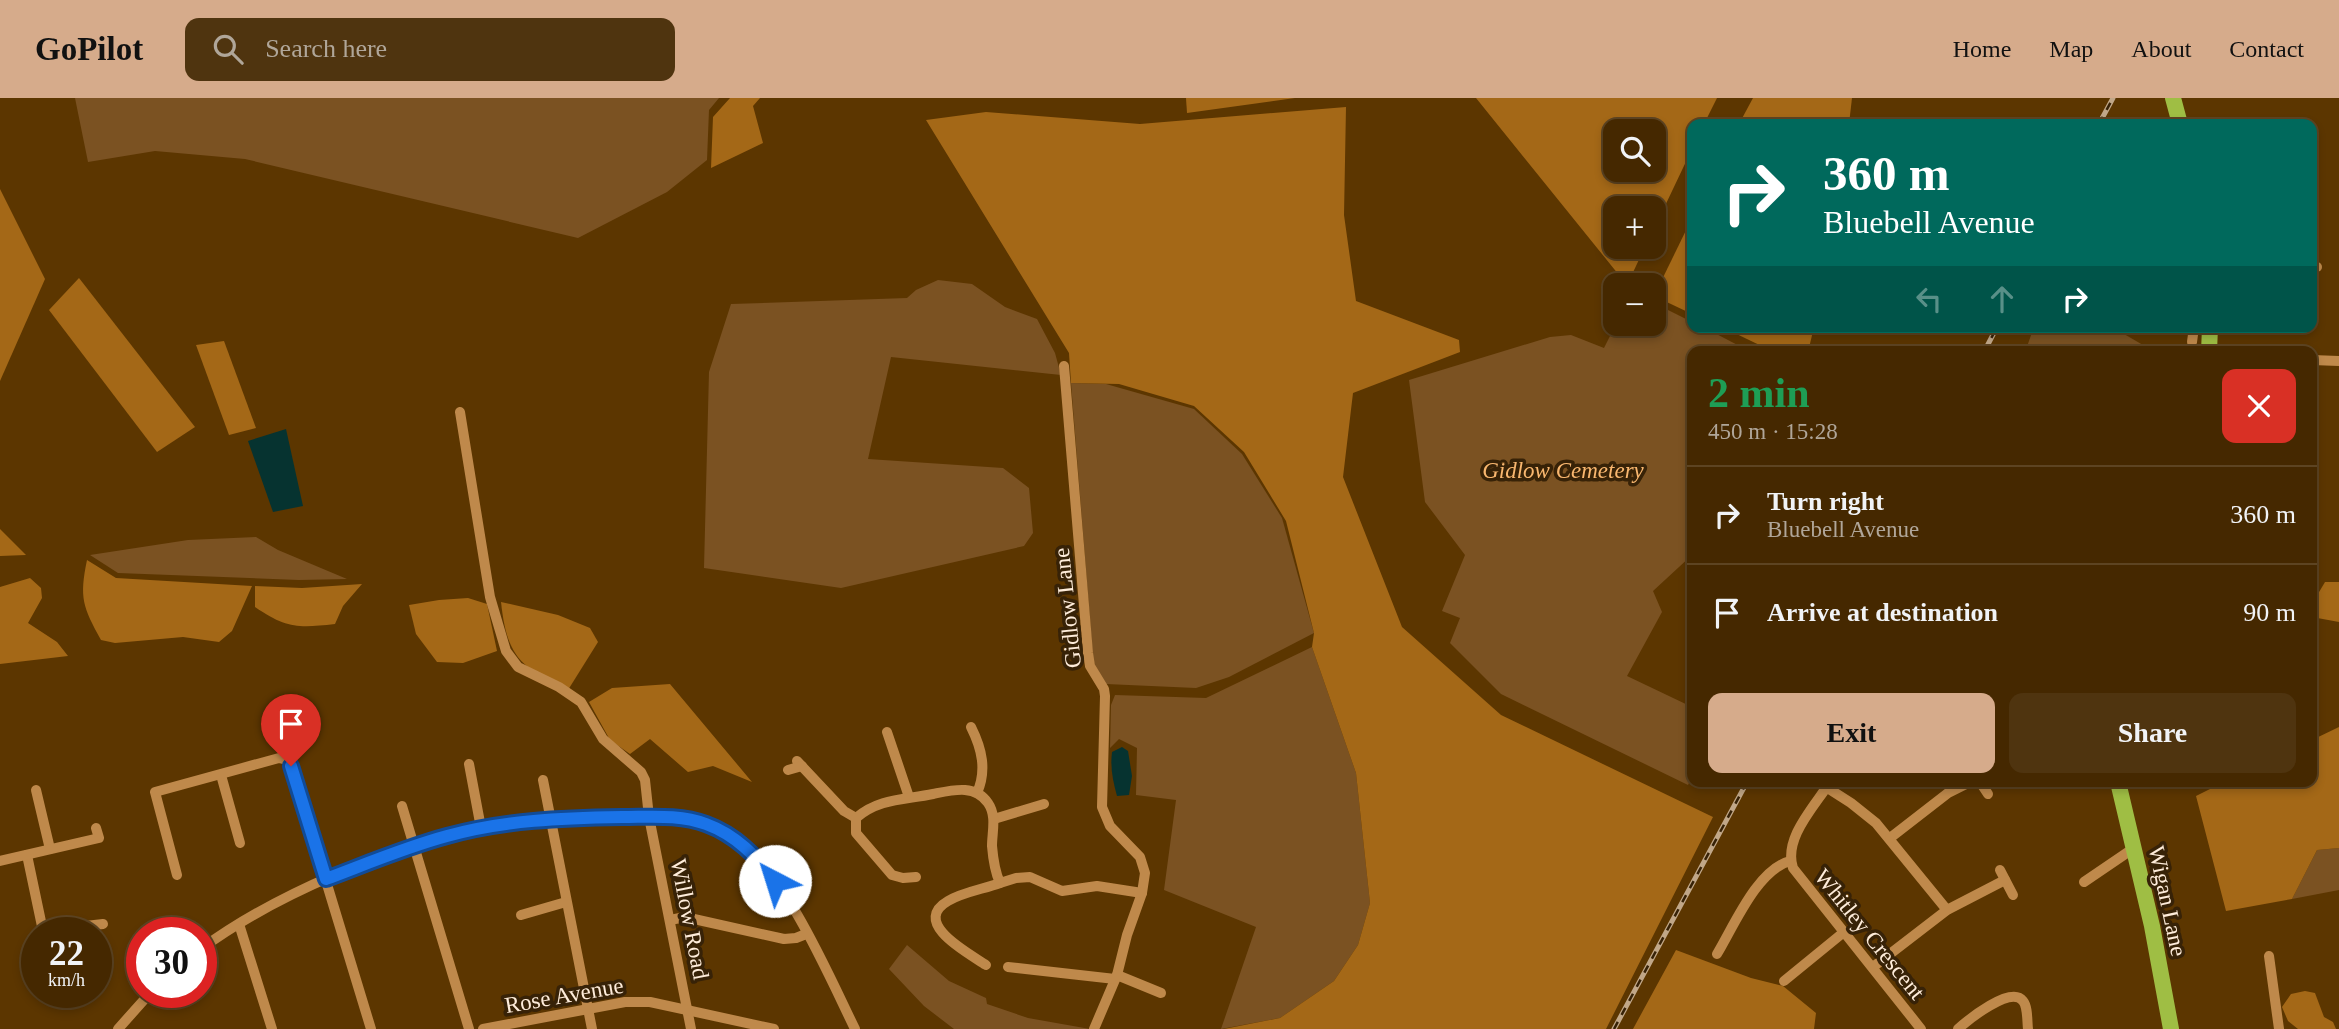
<!DOCTYPE html>
<meta charset="utf-8">
<style>
:root{--surface:#452800;--page:#4f340f;--text:#f1f3f6;--muted:#b0a699;--line:#5d4422;--accent:#d6ab8b}
body{margin:0;font-family:Georgia,serif;background:var(--page);color:var(--text);height:100vh;display:flex;flex-direction:column;font-size:26px;white-space:nowrap}
*{box-sizing:border-box;margin:0}
p{font-size:23px;color:var(--muted)}
.icon{flex:none;width:38px;height:38px;fill:none;stroke:currentColor;stroke-width:2;stroke-linecap:round;stroke-linejoin:round}
.map{position:relative;flex:1;overflow:hidden}
.panel{position:absolute;left:1687px;top:248px;width:630px;height:441px;display:flex;flex-direction:column;background:var(--surface);border-radius:14px;box-shadow:0 4px 10px #0003,0 0 0 2px var(--line)}
.panel>*{flex:none}
.guide{position:absolute;left:1687px;top:21px;width:630px;height:214px;border-radius:14px;box-shadow:0 4px 10px #0003,0 0 0 2px var(--line);background:#00695c;color:#fff;overflow:hidden}
.fabs{position:absolute;left:1603px;top:21px;display:grid;gap:14px}
.fabs a{display:grid;place-items:center;width:63px;height:63px;border-radius:14px;background:var(--surface);box-shadow:0 4px 10px #0003,0 0 0 2px var(--line);font-size:35px}
.speed{position:absolute;left:21px;top:819px;display:flex;gap:14px;font-size:35px;font-weight:700;text-align:center}
.speed>*{display:grid;place-content:center;width:91px;height:91px;border-radius:50%;background:var(--surface);box-shadow:0 4px 10px #0003,0 0 0 2px var(--line);line-height:1}
.speed small{font-size:18px;font-weight:400}
.speed .limit{border:10px solid #d22;background:#fff;color:#111}
.pin{position:absolute;display:grid;place-items:center;width:60px;height:60px;color:#fff;margin:-72px -30px;border-radius:50% 50% 50% 0;rotate:-45deg;box-shadow:0 0 7px #0007}
.pin .icon{rotate:45deg}
.me{position:absolute;width:77px;margin:-38px;rotate:320deg;stroke-linejoin:round;filter:drop-shadow(0 0 5px #0008)}
.turn{display:flex;align-items:center;gap:24px;height:147px;padding:0 21px;font-size:32px}
.turn .icon{width:91px;height:91px;stroke-width:2.5}
.turn b{display:block;font-size:49px;line-height:60px}
.lanes{display:flex;align-items:center;height:66px;padding:0 21px;background:#0003;justify-content:center;gap:35px;direction:ltr}
.lanes .off{opacity:.35}
.round{display:grid;place-items:center;flex:none;width:74px;height:74px;border-radius:14px;background:var(--page)}
.summary{display:flex;align-items:center;justify-content:space-between;height:119px;padding:0 21px}
h1{font-size:42px;font-weight:800;line-height:52px;color:#1e9e55}
.cta{display:flex;gap:14px;margin-top:auto;padding:14px 21px}
.cta a{flex:1;height:80px;border-radius:14px;background:var(--accent);color:#111;font-size:28px;font-weight:800;line-height:80px;text-align:center}
.cta a+a{background:var(--page);color:var(--text)}
ul{padding:0;list-style:none}
li{display:flex;align-items:center;gap:21px;height:98px;padding:0 21px;border-top:2px solid var(--line)}
li div{flex:1}
li b{display:block;font-size:26px}
li em{font-style:normal}
header{display:flex;align-items:center;gap:42px;box-sizing:border-box;height:98px;padding:0 35px;background:var(--accent);color:#111}
header strong{font-size:33px}
nav{display:flex;gap:38px;margin-inline-start:auto;font-size:24px}
.search{width:490px;height:63px;background:var(--page);display:flex;align-items:center;gap:18px;box-sizing:border-box;padding:0 24px;border-radius:14px;color:var(--muted);font-size:26px}
.map>svg:first-child{display:block}
.green{fill:#7b5222}
.forest{fill:#a46817;fill-rule:evenodd}
.water{fill:#063330}
.lines{fill:none;stroke-linecap:round;stroke-linejoin:round}
.minor{stroke:#bf894b;stroke-width:10}
.trunk{stroke:#9fbe44;stroke-width:16}
.rail-casing{stroke:#c1a788;stroke-width:5}
.rail{stroke:#372207;stroke-width:2.5;stroke-dasharray:8;stroke-linecap:butt}
.route-casing{stroke:#114b97;stroke-width:18}
.route{stroke:#1a73e8;stroke-width:12}
.labels{text-anchor:middle;stroke-width:7;stroke-linejoin:round;paint-order:stroke}
.park-label{font-size:23px;font-style:italic;fill:#f9b76f;stroke:#372207}
.street-label{font-size:23px;fill:#feecda;stroke:#372207}
</style>
<header>
<strong>GoPilot</strong>
<div class="search"><svg class="icon" aria-label="search" viewBox="0 0 24 24"><circle cx="10" cy="10" r="6"/><path d="M15 15l6 6"/></svg>Search here</div>
<nav><a>Home</a><a>Map</a><a>About</a><a>Contact</a></nav>
</header>
<div class="map">
<svg width="2339" height="931" viewBox="0 0 2339 931">
<rect width="100%" height="100%" fill="#5c3600"/>
<g class="green">
<path d="M 75,0 L 719,0 L 709,12 L 707,62 L 667,94 L 578,140 L 245,61 L 155,53 L 88,64 Z"/>
<path d="M 938,182 L 972,186 L 1005,209 L 1037,221 L 1055,255 L 1061,277 L 891,259 L 868,361 L 1003,370 L 1029,390 L 1033,435 L 1024,448 L 841,490 L 704,470 L 709,274 L 731,206 L 907,200 L 916,192 Z"/>
<path d="M 1654,205 L 1692,224 L 1692,229 L 1703,229 L 1751,254 L 1692,254 L 1692,457 L 1653,493 L 1662,514 L 1627,578 L 1692,609 L 1692,679 L 1688,687 L 1501,596 L 1450,545 L 1460,520 L 1442,513 L 1465,457 L 1425,404 L 1409,282 L 1550,239 L 1571,237 L 1604,250 L 1616,226 L 1654,226 Z"/>
<path d="M 2034,229 L 2112,229 L 2155,254 L 2025,254 Z"/>
<path d="M 1071,285 L 1106,286 L 1194,311 L 1242,356 L 1282,420 L 1314,535 L 1229,579 L 1196,590 L 1106,586 L 1097,578 L 1093,560 Z"/>
<path d="M 256,439 L 278,452 L 347,481 L 299,482 L 118,475 L 90,457 L 188,442 Z"/>
<path d="M 1312,549 L 1356,675 L 1370,805 L 1358,847 L 1334,883 L 1280,920 L 1221,931 L 1256,829 L 1164,792 L 1176,702 L 1136,697 L 1137,650 L 1119,641 L 1110,650 L 1111,607 L 1115,597 L 1206,600 Z"/>
<path d="M 2339,750 L 2339,792 L 2292,801 L 2317,752 Z"/>
<path d="M 907,847 L 949,883 L 986,900 L 987,906 L 1028,920 L 1090,931 L 954,931 L 924,908 L 889,871 Z"/>
</g>
<g class="forest">
<path d="M 730,0 L 760,0 L 753,8 L 763,45 L 711,70 L 713,19 Z"/>
<path d="M 1186,0 L 1295,0 L 1187,15 Z"/>
<path d="M 1476,0 L 1717,0 L 1704,26 L 1692,26 L 1692,51 L 1654,131 L 1654,110 L 1615,110 L 1615,149 L 1645,149 L 1627,187 ZM 1615,33 L 1654,33 L 1654,72 L 1615,72 Z"/>
<path d="M 1753,0 L 1852,0 L 1849,26 L 1739,26 Z"/>
<path d="M 1346,9 L 1344,117 L 1356,203 L 1459,242 L 1460,254 L 1353,295 L 1343,379 L 1402,529 L 1501,617 L 1713,719 L 1606,931 L 1224,931 L 1280,920 L 1334,883 L 1358,847 L 1370,805 L 1356,675 L 1312,549 L 1314,535 L 1286,423 L 1244,354 L 1194,308 L 1119,286 L 1071,285 L 1069,255 L 926,22 L 986,14 L 1140,26 Z"/>
<path d="M 0,91 L 45,181 L 0,283 Z"/>
<path d="M 1692,120 L 1692,216 L 1654,198 Z"/>
<path d="M 79,180 L 195,329 L 157,354 L 49,212 Z"/>
<path d="M 1722,229 L 1814,229 L 1808,254 L 1774,254 Z"/>
<path d="M 224,243 L 256,330 L 229,337 L 196,247 Z"/>
<path d="M 0,431 L 26,457 L 0,458 Z"/>
<path d="M 87,462 L 116,480 L 252,488 L 232,533 L 219,544 L 183,539 L 115,545 L 101,542 C 83,509 79,500 87,462 Z"/>
<path d="M 30,480 L 41,490 L 42,500 L 28,525 L 57,544 L 68,558 L 0,566 L 0,489 Z"/>
<path d="M 2325,484 L 2339,484 L 2339,524 L 2312,519 L 2312,506 Z"/>
<path d="M 362,486 L 343,508 L 335,526 C 299,530 287,531 255,509 L 255,488 L 302,490 Z"/>
<path d="M 468,500 L 487,506 L 497,553 L 463,565 L 437,564 L 416,536 L 409,507 L 439,502 Z"/>
<path d="M 501,504 L 558,517 L 590,530 L 598,544 L 568,592 C 520,569 507,559 501,504 Z"/>
<path d="M 670,586 L 752,684 L 713,668 L 688,674 L 650,641 L 630,656 L 610,642 L 589,604 L 612,590 Z"/>
<path d="M 2339,629 L 2339,750 L 2317,752 L 2292,801 L 2226,813 L 2196,698 L 2224,684 L 2312,684 L 2312,642 Z"/>
<path d="M 1676,852 L 1751,880 L 1783,888 L 1816,915 L 1814,931 L 1633,931 Z"/>
<path d="M 2305,893 L 2315,895 L 2324,919 L 2333,924 L 2336,931 L 2298,931 L 2288,923 L 2282,909 L 2291,896 Z"/>
</g>
<g class="water">
<path d="M 286,331 L 303,408 L 273,414 L 248,343 Z"/>
<path d="M 1122,649 L 1128,653 L 1132,678 L 1129,697 L 1117,698 C 1113,683 1110,670 1112,654 Z"/>
</g>
<g class="lines">
<g class="minor">
<path d="M 2312,169 L 2317,169"/>
<path d="M 2192,244 L 2194,229"/>
<path d="M 2312,262 L 2339,263"/>
<path d="M 1064,268 L 1088,555 L 1090,568 L 1104,591 L 1105,598 L 1102,709 L 1110,728 L 1140,759 L 1145,775 L 1142,795 L 1127,837 L 1117,877 L 1094,931"/>
<path d="M 460,314 L 490,499 L 506,553 L 518,569 L 559,589 L 581,604 L 603,641 L 641,674 L 645,682 L 649,719 L 691,931"/>
<path d="M 971,629 C 982,651 987,672 977,695"/>
<path d="M 887,634 L 909,699"/>
<path d="M 797,663 L 844,713 L 856,720"/>
<path d="M 469,666 L 481,730"/>
<path d="M 788,672 L 802,668"/>
<path d="M 221,677 L 240,745"/>
<path d="M 543,682 L 592,931"/>
<path d="M 1830,684 C 1815,708 1783,740 1793,770 L 1921,931"/>
<path d="M 1980,684 L 1988,696"/>
<path d="M 1826,689 L 1851,705 L 1876,725 L 1947,812"/>
<path d="M 36,692 L 50,751"/>
<path d="M 402,708 L 469,931"/>
<path d="M 994,721 L 1044,706"/>
<path d="M 1890,740 L 1948,695 L 1970,684"/>
<path d="M 27,757 L 43,833 L 103,826"/>
<path d="M 0,763 L 99,740 L 96,730"/>
<path d="M 2000,772 L 2013,797"/>
<path d="M 177,777 L 155,694 L 279,660 L 287,662 L 291,668 L 371,931"/>
<path d="M 916,779 L 903,780 L 892,777 L 856,735 L 856,720 C 879,700 905,702 933,696 C 953,692 975,686 988,705 C 997,718 992,734 992,748 C 993,760 995,774 1000,785 L 1016,780 L 1030,779 L 1062,793 L 1097,788 L 1142,795"/>
<path d="M 2084,784 L 2134,750"/>
<path d="M 521,817 L 566,804"/>
<path d="M 670,822 L 685,819 L 784,841 L 796,840 L 806,836"/>
<path d="M 239,826 L 272,931"/>
<path d="M 201,851 C 276,796 390,748 481,731 C 523,723 565,721 607,720 C 655,718 699,715 739,744 C 786,777 829,878 855,931"/>
<path d="M 1717,856 C 1734,828 1757,772 1790,763"/>
<path d="M 2269,858 L 2279,931"/>
<path d="M 986,867 C 970,856 910,825 948,803 C 963,794 984,791 1000,785"/>
<path d="M 1008,869 L 1115,881"/>
<path d="M 1873,869 L 1947,812 L 2005,782"/>
<path d="M 1117,877 L 1161,895"/>
<path d="M 1784,883 L 1844,834"/>
<path d="M 118,931 L 151,894"/>
<path d="M 483,931 L 625,904 L 650,904 L 774,931"/>
<path d="M 1958,931 C 1968,922 2011,887 2023,903 C 2028,909 2027,923 2028,931"/>
</g>
<g class="trunk">
<path d="M 2173,0 L 2180,26"/>
<path d="M 2209,254 L 2210,229"/>
<path d="M 2118,684 L 2152,828 L 2171,931"/>
</g>
<g class="rail-casing">
<g id="rail">
<path d="M 2099,26 L 2113,0"/>
<path d="M 1984,254 L 1997,229"/>
<path d="M 1614,931 L 1747,684"/>
</g>
</g>
<use href="#rail" class="rail"/>
</g>
<g class="lines">
<g class="route-casing">
<path id="route" d="M 291,668 L 326,781 C 366,766 406,749 447,738 C 504,722 563,720 622,719 C 650,719 680,716 706,726 C 736,737 756,758 775,783"/>
</g>
<use href="#route" class="route"/>
</g>
<g class="labels">
<g class="park-label">
<text x="1563" y="380">Gidlow Cemetery</text>
</g>
<g class="street-label">
<text transform="translate(1067 510) rotate(-96)" y="8">Gidlow Lane</text>
<text transform="translate(2168 803) rotate(78)" y="8">Wigan Lane</text>
<text transform="translate(690 821) rotate(79)" y="8">Willow Road</text>
<text transform="translate(1870 836) rotate(51)" y="8">Whitley Crescent</text>
<text transform="translate(564 897) rotate(-10)" y="8">Rose Avenue</text>
</g>
</g>
</svg>
<div class="fabs">
<a><svg class="icon" aria-label="search" viewBox="0 0 24 24"><circle cx="10" cy="10" r="6"/><path d="M15 15l6 6"/></svg></a>
<a>+</a>
<a>−</a>
</div>
<div class="speed"><div>22<small>km/h</small></div><div class="limit">30</div></div>
<div class="pin" style="left:291px;top:668px;background:#d93025"><svg class="icon" aria-label="arrive" viewBox="0 0 24 24"><path d="M6 21V4h12l-3 4 3 4H6"/></svg></div>
<svg class="me" style="left:775px;top:783px" viewBox="-20 -20 40 40"><circle r="19" fill="#fff"/><path d="M0-13L10 11 0 6-10 11z" fill="#1a73e8"/></svg>
<div class="guide">
<div class="turn"><svg class="icon" aria-label="right" viewBox="0 0 24 24"><path d="M7 20v-9h11M14 6l5 5-5 5"/></svg><div><b>360 m</b>Bluebell Avenue</div></div>
<div class="lanes"><svg class="icon off" aria-label="left" viewBox="0 0 24 24"><path d="M17 20v-9H6M10 6l-5 5 5 5"/></svg><svg class="icon off" aria-label="ahead" viewBox="0 0 24 24"><path d="M12 20V5M6 11l6-6 6 6"/></svg><svg class="icon" aria-label="right" viewBox="0 0 24 24"><path d="M7 20v-9h11M14 6l5 5-5 5"/></svg></div>
</div>
<section class="panel">
<div class="summary"><div><h1>2 min</h1><p>450 m · 15:28</p></div><a class="round" style="background:#d93025;color:#fff"><svg class="icon" aria-label="close" viewBox="0 0 24 24"><path d="M6 6l12 12M18 6L6 18"/></svg></a></div>
<ul>
<li><svg class="icon" aria-label="right" viewBox="0 0 24 24"><path d="M7 20v-9h11M14 6l5 5-5 5"/></svg><div><b>Turn right</b><p>Bluebell Avenue</p></div><em>360 m</em></li>
<li><svg class="icon" aria-label="arrive" viewBox="0 0 24 24"><path d="M6 21V4h12l-3 4 3 4H6"/></svg><div><b>Arrive at destination</b></div><em>90 m</em></li>
</ul>
<div class="cta"><a>Exit</a><a>Share</a></div>
</section>
</div>
